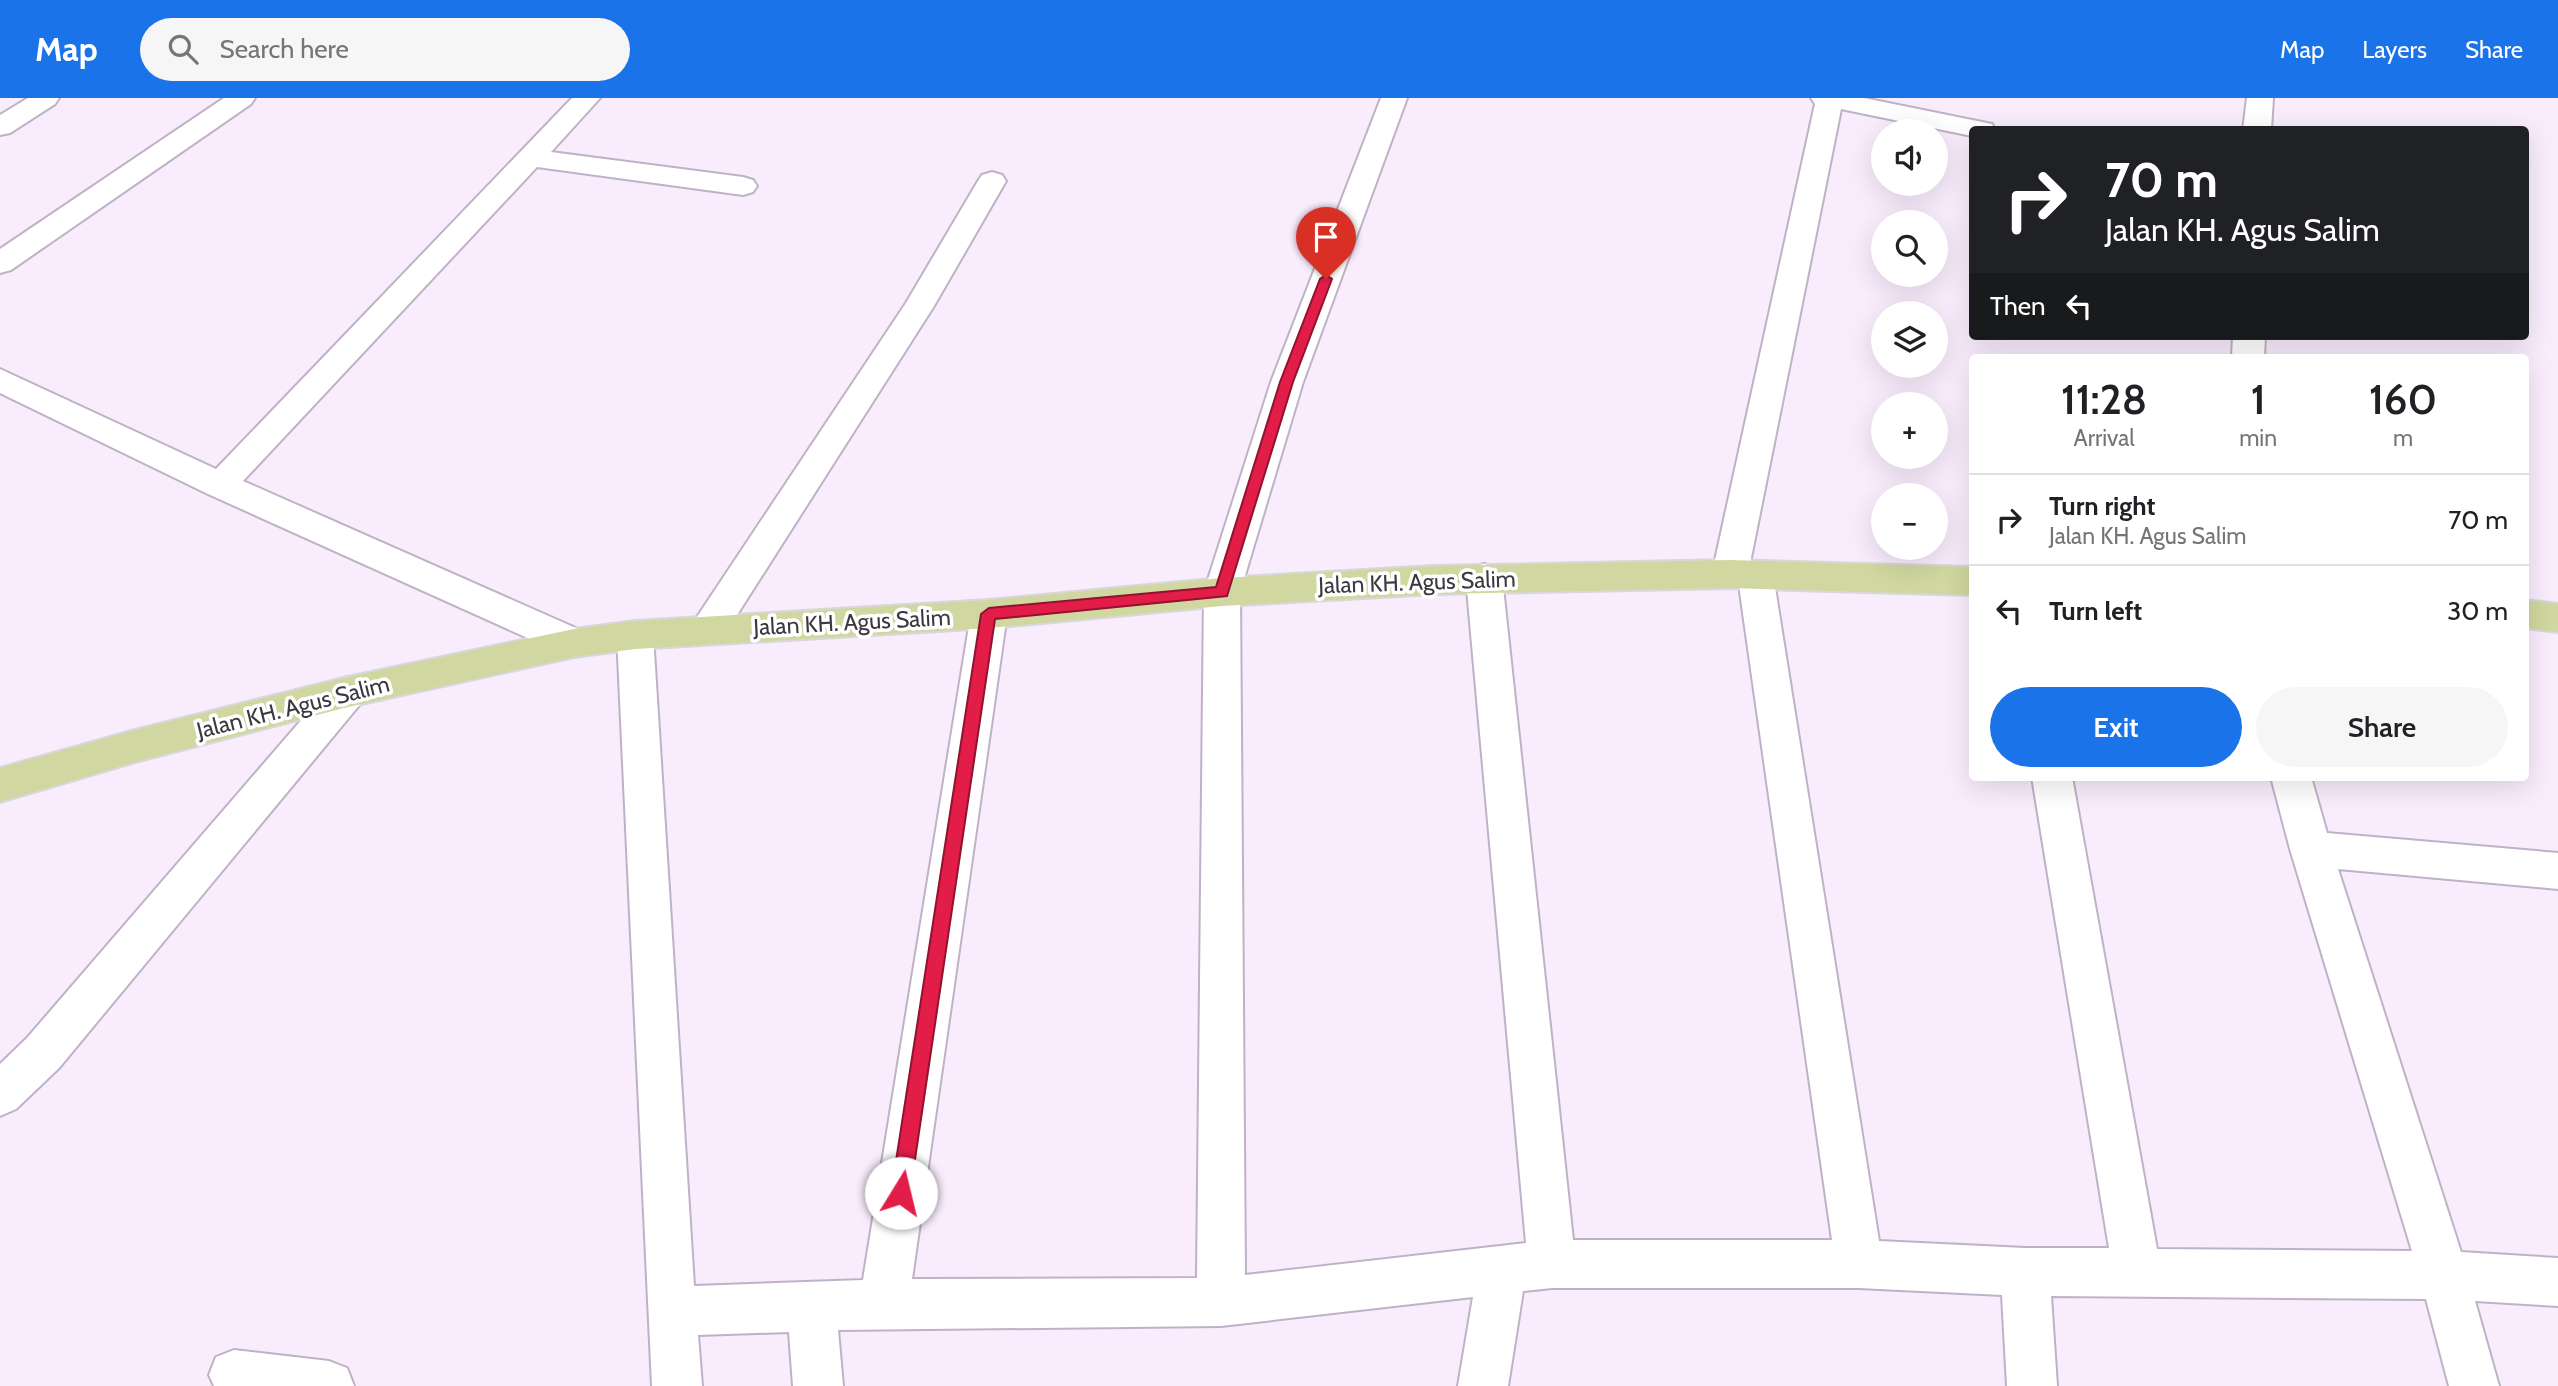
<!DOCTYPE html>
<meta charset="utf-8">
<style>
:root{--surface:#fff;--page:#f6f6f6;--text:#202124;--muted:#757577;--line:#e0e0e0;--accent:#1a73e8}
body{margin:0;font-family:Cabin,sans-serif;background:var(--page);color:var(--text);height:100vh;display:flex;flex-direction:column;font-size:26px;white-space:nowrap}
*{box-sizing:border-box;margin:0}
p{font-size:23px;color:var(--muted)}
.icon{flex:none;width:38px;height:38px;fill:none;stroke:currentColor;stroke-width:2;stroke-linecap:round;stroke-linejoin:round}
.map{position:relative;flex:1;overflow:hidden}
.panel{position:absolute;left:1969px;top:256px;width:560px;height:427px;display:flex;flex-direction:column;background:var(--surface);border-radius:7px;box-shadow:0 7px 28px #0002}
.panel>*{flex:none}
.banner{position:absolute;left:1969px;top:28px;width:560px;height:214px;border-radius:7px;box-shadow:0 7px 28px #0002;background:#202124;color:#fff;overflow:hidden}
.tools{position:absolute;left:1871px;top:21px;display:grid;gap:14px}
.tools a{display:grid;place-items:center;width:77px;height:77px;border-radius:50%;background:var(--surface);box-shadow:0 7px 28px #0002;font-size:35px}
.pin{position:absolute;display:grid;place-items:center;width:60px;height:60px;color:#fff;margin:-72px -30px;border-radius:50% 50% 50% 0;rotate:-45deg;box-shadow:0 0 7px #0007}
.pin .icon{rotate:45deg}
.me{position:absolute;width:77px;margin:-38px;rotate:9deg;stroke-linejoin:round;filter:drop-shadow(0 0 5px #0008)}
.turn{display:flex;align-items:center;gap:24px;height:147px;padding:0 21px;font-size:32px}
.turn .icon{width:91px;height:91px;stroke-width:2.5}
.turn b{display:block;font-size:49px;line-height:60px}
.then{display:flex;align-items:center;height:66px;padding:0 21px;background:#0003;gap:14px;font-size:26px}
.eta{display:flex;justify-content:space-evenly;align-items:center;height:119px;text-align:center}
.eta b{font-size:42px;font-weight:600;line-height:49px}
.button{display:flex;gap:14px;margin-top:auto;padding:14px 21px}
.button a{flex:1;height:80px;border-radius:42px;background:var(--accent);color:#fff;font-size:28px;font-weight:600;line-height:80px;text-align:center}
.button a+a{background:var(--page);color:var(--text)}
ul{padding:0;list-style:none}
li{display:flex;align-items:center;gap:21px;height:91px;padding:0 21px;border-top:2px solid var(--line)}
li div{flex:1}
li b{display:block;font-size:26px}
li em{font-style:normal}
header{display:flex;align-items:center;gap:42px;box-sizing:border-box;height:98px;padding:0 35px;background:var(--accent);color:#fff}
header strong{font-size:33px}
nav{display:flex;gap:38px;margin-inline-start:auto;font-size:24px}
.search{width:490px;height:63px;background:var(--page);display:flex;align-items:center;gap:18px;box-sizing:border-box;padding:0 24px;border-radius:38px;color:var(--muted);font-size:26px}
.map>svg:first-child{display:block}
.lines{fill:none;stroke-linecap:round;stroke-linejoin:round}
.minor-casing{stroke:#c0b2c6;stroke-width:4}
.major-casing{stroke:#d8d7d9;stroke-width:4}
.minor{fill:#fff;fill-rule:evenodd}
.major{fill:#d1d7a0;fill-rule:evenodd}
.route{fill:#e11d48;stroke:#92132f;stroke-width:2}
.labels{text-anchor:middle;stroke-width:7;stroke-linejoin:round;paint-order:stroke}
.street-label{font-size:23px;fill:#3d373f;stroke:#fff}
</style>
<header>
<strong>Map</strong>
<div class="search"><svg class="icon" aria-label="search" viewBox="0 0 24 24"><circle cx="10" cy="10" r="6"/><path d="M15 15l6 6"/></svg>Search here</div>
<nav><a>Map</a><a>Layers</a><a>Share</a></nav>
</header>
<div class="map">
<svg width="2558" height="1288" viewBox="0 0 2558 1288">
<rect width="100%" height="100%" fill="#f9ecfd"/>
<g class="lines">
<g class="minor-casing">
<g id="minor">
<path d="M 28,0 L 59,0 L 55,6 L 10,35 L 0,37 L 0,17 Z"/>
<path d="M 224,0 L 255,0 L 251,6 L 11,172 L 0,175 L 0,151 Z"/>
<path d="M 572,0 L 600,0 L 551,54 L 743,79 L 753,82 L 757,88 L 753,94 L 743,97 L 537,69 L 243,383 L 587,535 L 592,545 L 587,555 L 574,559 L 561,555 L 208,396 L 0,295 L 0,271 L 216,371 Z"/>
<path d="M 1381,0 L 1407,0 L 1303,284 L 1240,494 L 1245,1177 L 1526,1145 L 1466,480 L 1471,470 L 1484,466 L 1497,470 L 1502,480 L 1573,1142 L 1832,1142 L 1739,487 L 1730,490 L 1717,486 L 1712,476 L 1815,6 L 1811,0 L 1864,0 L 1982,24 L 1992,26 L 1995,32 L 1972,32 L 1972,38 L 1841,11 L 1750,465 L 1755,463 L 1768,467 L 1773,477 L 1879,1143 L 2025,1150 L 2109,1150 L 2032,679 L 2072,679 L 2157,1151 L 2412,1153 L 2290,751 L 2271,679 L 2311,679 L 2327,735 L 2558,755 L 2558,791 L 2338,771 L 2461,1154 L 2558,1160 L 2558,1208 L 2475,1203 L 2499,1288 L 2449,1288 L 2426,1201 L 2051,1198 L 2057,1288 L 2007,1288 L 2002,1197 L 1859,1190 L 1552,1190 L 1523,1193 L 1508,1288 L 1458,1288 L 1473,1199 L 1221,1228 L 838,1232 L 843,1288 L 793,1288 L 789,1234 L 698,1237 L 702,1288 L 652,1288 L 617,537 L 622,527 L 635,523 L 648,527 L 653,537 L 694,1188 L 863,1182 L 971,516 L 976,506 L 989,502 L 1002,506 L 1007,516 L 912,1181 L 1197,1180 L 1204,494 L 1271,284 Z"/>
<path d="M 2247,0 L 2273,0 L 2271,32 L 2243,32 Z"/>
<path d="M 992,74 L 1002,77 L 1006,83 L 934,208 L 721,542 L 708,546 L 695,542 L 690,532 L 695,522 L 906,205 L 978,83 L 982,77 Z"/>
<path d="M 2233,238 L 2265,238 L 2264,259 L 2232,259 Z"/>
<path d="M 348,579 L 361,583 L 367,594 L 361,605 L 59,970 L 16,1011 L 0,1018 L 0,966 L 27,940 L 335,583 Z"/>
<path d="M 234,1252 L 329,1263 L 347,1270 L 354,1288 L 214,1288 L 209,1277 L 216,1259 Z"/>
</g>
</g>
<g class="major-casing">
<g id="major">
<path d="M 1730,462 L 1972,469 L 1972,497 L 1730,490 L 1435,496 L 1222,508 L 989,530 L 635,551 L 574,559 L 348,609 L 135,664 L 0,704 L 0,670 L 135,632 L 348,579 L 574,531 L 635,523 L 989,502 L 1222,480 L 1435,468 Z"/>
<path d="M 2525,502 L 2558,506 L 2558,534 L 2525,530 Z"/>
</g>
</g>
<use href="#minor" class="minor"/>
<use href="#major" class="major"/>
</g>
<path class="route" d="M 1326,177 L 1332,181 L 1293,284 L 1227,498 L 995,521 L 910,1095 L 907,1102 L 901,1105 L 894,1102 L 891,1095 L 981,516 L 989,510 L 1216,489 L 1280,284 L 1320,181 Z"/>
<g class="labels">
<g class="street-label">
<text transform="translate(1417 484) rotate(-2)" y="8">Jalan KH. Agus Salim</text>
<text transform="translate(852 524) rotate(-3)" y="8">Jalan KH. Agus Salim</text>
<text transform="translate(293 609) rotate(-14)" y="8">Jalan KH. Agus Salim</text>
</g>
</g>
</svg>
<div class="tools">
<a><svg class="icon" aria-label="sound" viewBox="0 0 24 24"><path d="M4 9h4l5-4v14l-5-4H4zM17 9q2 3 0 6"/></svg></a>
<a><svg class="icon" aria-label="search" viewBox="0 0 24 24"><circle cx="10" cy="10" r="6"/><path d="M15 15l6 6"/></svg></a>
<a><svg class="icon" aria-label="layers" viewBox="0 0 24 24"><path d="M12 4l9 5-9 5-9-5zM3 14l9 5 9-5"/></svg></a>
<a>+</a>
<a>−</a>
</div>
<div class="pin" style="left:1326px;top:181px;background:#d93025"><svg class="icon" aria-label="arrive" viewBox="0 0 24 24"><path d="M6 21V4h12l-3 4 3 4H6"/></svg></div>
<svg class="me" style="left:901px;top:1095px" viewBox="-20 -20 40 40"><circle r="19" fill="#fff"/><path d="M0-13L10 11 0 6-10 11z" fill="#e11d48"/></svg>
<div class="banner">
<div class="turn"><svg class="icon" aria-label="right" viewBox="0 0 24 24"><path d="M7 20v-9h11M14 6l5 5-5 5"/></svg><div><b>70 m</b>Jalan KH. Agus Salim</div></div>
<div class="then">Then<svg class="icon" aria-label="left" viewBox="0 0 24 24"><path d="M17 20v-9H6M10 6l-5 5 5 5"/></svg></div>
</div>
<section class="panel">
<div class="eta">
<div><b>11:28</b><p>Arrival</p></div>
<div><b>1</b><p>min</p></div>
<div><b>160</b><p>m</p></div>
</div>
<ul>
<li><svg class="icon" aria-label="right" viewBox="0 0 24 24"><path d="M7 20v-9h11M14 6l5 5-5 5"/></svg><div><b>Turn right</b><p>Jalan KH. Agus Salim</p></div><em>70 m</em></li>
<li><svg class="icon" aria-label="left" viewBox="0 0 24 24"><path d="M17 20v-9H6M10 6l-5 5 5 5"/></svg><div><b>Turn left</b></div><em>30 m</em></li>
</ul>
<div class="button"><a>Exit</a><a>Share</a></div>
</section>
</div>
